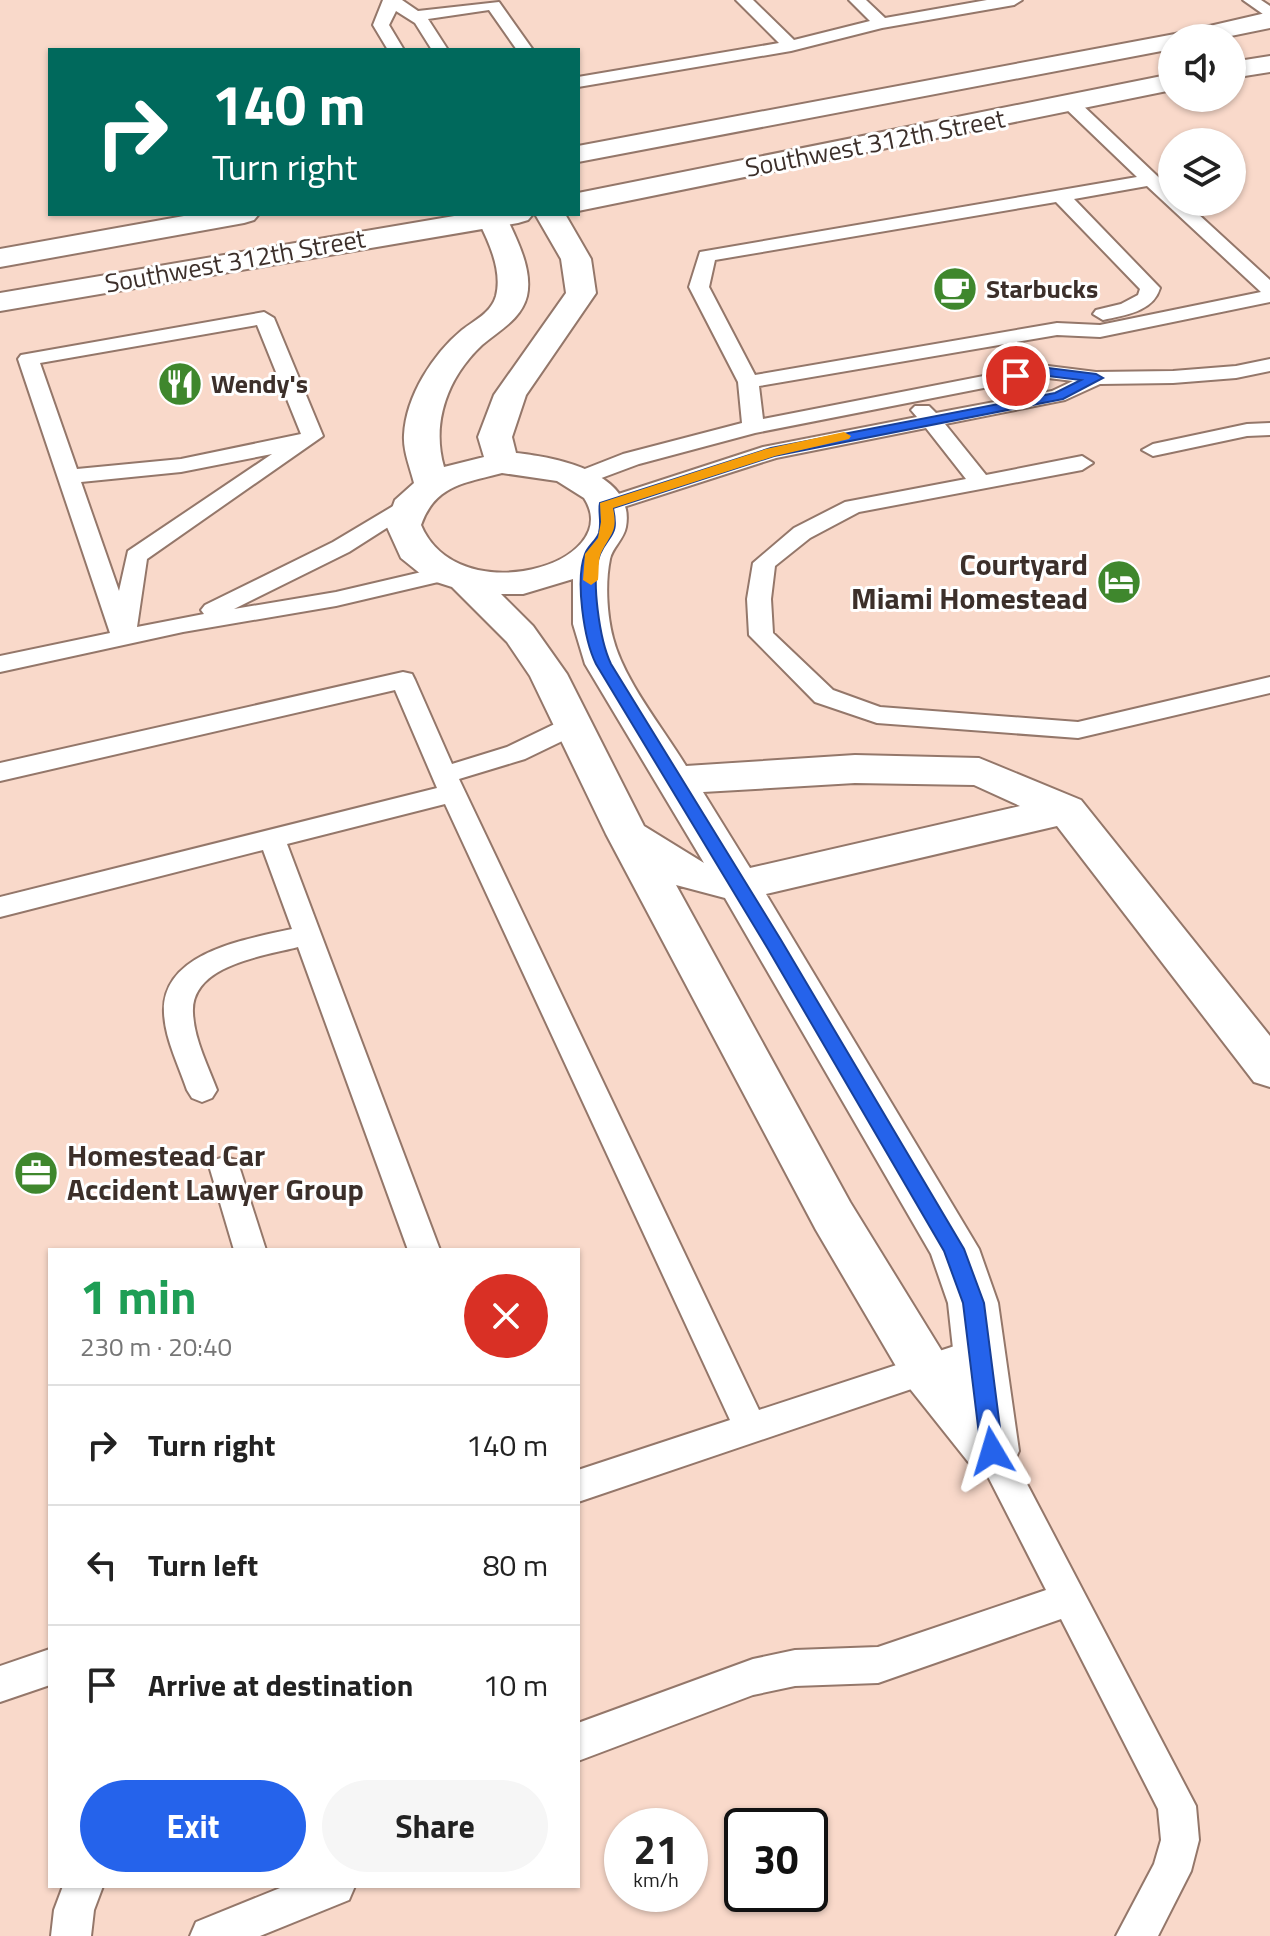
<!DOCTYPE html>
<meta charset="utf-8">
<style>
:root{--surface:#fff;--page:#f6f6f6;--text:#222;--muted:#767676;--line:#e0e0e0;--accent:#2563eb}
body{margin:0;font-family:"Titillium Web",sans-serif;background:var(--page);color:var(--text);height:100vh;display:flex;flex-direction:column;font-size:30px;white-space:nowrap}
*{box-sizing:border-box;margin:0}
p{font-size:26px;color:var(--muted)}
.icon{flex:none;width:44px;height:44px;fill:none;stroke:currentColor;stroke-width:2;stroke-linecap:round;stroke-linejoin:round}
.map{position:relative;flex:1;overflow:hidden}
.sheet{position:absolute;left:48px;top:1248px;width:532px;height:640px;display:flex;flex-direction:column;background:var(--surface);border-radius:0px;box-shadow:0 2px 6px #0004}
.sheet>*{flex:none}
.hud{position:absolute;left:48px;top:48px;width:532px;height:168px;border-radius:0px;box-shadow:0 2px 6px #0004;background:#00695c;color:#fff;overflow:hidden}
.fabs{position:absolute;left:1158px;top:24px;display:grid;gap:16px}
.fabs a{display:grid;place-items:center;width:88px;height:88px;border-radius:50%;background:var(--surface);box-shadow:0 2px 6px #0004;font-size:40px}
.speed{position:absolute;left:604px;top:1808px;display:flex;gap:16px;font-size:40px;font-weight:700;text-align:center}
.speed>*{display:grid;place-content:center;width:104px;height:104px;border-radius:50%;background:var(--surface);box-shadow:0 2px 6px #0004;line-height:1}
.speed small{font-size:20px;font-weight:400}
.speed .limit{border:4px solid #111;border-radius:12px;background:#fff;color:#111}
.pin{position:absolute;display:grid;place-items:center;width:68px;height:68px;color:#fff;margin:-34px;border:4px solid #fff;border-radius:50%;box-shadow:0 2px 8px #0007}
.me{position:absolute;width:88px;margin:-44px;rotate:353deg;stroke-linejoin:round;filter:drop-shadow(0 0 6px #0008)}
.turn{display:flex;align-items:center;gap:28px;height:168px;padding:0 32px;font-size:36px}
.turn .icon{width:104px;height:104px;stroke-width:2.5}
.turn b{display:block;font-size:56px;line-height:68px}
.round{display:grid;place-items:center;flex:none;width:84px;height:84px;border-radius:42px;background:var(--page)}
.headline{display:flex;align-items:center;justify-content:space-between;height:136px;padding:0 32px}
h1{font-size:48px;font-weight:700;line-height:60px;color:#1e9e55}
.primary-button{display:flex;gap:16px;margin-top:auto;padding:16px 32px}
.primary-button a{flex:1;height:92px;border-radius:48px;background:var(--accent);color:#fff;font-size:32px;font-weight:700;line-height:92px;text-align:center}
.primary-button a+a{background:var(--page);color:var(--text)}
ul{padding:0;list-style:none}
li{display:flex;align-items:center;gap:24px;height:120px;padding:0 32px;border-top:2px solid var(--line)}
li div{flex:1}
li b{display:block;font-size:30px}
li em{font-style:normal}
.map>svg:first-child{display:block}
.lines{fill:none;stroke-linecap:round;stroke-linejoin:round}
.lane-casing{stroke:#94776a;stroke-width:4}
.street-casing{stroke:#94776a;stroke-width:4}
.secondary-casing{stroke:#94776a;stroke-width:4}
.lane{fill:#fff;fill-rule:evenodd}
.street{fill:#fff;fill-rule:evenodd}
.secondary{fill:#fff;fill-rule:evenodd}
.route{fill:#2563eb;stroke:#184099;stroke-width:2}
.slow{fill:#f59e0b}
.labels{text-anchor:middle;stroke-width:6;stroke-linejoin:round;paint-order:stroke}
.far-street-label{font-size:26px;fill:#3c2f2a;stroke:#fff}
.far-poi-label{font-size:26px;font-weight:bold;fill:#3c2f2a;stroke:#fff;text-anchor:start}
.poi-label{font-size:30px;font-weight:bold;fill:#3c2f2a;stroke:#fff;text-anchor:end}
</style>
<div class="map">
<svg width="1270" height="1936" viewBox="0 0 1270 1936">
<rect width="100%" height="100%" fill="#f9d9ca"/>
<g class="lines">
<g class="lane-casing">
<g id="lane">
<path d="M 383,0 L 402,0 L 418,11 L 499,2 L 533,50 L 517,50 L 489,10 L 428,19 L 448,50 L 432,50 L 415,23 L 396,11 L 389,25 L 404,50 L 388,50 L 373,25 Z"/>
<path d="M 736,0 L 753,0 L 794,40 L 870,21 L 849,0 L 866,0 L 885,18 L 987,0 L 1022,0 L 1014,5 L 882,28 L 791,51 L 578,87 L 578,77 L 779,43 Z"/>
<path d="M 1243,0 L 1261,0 L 1270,6 L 1270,19 Z"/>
<path d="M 1070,98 L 1076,99 L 1172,190 L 1172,202 L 1185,202 L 1270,280 L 1270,302 L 1100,337 L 1057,335 L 759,386 L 763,419 L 1040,365 L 1096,372 L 1173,371 L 1236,366 L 1270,359 L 1270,371 L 1236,378 L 1173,383 L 1100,384 L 1065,400 L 945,424 L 986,475 L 1082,456 L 1093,463 L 1082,470 L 859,512 L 810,538 L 775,566 L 771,599 L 773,633 L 833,690 L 880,707 L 1078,722 L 1270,677 L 1270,693 L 1078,738 L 877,723 L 815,702 L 749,635 L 747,599 L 753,563 L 794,528 L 845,502 L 966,479 L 926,428 L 776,458 L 605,513 L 594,506 L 597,501 L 763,447 L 917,417 L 911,410 L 915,406 L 929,406 L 936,413 L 1052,391 L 1073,381 L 1040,377 L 755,433 L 639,464 L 580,486 L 569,479 L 572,474 L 623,454 L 742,423 L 738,382 L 689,287 L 700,252 L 1137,177 L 1064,107 L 1061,103 L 1064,99 ZM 1147,186 L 1261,292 L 1100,325 L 1057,323 L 755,375 L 709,287 L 715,260 L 1056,202 L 1140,289 L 1138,295 L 1121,304 L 1096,310 L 1093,314 L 1103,320 C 1125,315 1153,312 1160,288 L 1074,199 Z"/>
<path d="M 264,312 L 274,318 L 323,436 L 147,559 L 137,627 L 204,614 L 201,610 L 205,605 L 333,542 L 410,496 L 418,498 L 421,503 L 418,508 L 349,552 L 234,609 L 336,592 L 443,567 L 451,569 L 455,574 L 451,579 L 336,606 L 183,632 L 0,672 L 0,656 L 110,633 L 18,359 L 21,355 ZM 257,325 L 301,434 L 181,459 L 77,469 L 40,363 ZM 272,454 L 128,551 L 119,591 L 81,482 L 181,472 Z"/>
<path d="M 1270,423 L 1270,435 L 1247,436 L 1153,456 L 1142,450 L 1153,444 L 1247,424 Z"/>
<path d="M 403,672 L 412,674 L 415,680 L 452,764 L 507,747 L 565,719 L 574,717 L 583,719 L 586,725 L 583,731 L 525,759 L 459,779 L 759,1410 L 979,1338 L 991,1342 L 995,1352 L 991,1362 L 578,1502 L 578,1470 L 730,1420 L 445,804 L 287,844 L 440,1250 L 408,1250 L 298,947 C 264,956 190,965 193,1013 C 194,1039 208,1066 217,1090 L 212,1098 L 202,1102 L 192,1098 L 187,1090 C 179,1066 165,1039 164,1013 C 161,952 247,939 292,929 L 263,850 L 0,917 L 0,897 L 437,788 L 395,690 L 0,781 L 0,763 Z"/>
<path d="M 225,1157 L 236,1160 L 240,1169 L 266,1250 L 234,1250 L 210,1169 L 214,1160 Z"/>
<path d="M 992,1436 L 1004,1440 L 1196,1806 L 1199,1840 L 1191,1871 L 1158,1936 L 1116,1936 L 1154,1864 L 1161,1840 L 1158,1809 L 1061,1619 L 878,1683 L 795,1686 L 753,1695 L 578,1761 L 578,1723 L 753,1659 L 795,1650 L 878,1647 L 1046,1590 L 975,1451 L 980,1440 Z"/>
<path d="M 50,1649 L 50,1685 L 0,1702 L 0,1666 Z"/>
<path d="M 63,1886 L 103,1886 L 94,1910 L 91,1936 L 51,1936 L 54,1910 Z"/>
<path d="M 285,1886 L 355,1886 L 349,1900 L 260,1936 L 190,1936 L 196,1922 Z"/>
</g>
</g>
<g class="street-casing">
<path id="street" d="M 475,214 L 505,214 C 516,238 533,269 527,296 C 521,320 499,330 482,345 C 448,377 431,422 444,467 L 484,457 L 478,437 L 494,395 L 566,293 L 561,259 L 535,214 L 565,214 L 591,259 L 596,293 L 526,395 L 512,437 L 516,453 C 554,457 636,472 626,527 C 624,539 612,548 610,559 C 605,583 607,615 613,638 C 624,681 663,728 686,766 L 855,755 L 979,758 L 1081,800 L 1270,1036 L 1270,1087 L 1254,1082 L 1057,826 L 766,894 L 979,1249 L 998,1303 L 1019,1451 L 1011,1468 L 992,1475 L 973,1468 L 907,1385 L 816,1230 L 606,834 L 530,676 L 507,642 L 452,587 L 427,579 L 401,558 L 386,525 L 395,500 L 414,483 C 410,467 403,451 404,435 C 406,396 433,354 462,330 C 475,320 491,313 496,296 C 503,269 487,238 475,214 ZM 502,473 L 557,481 L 584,498 C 627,564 458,613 421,525 C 435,485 465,483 502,473 ZM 573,579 L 573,624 L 585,664 L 704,863 L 644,826 L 567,674 L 533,626 L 501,594 L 523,594 ZM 855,783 L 974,785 L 1020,806 L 750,868 L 703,792 ZM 676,885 L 725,898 L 931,1254 L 948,1303 L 955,1367 L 943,1353 L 850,1202 Z"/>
</g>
<g class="secondary-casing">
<g id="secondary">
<path d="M 1270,12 L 1270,28 L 1221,38 L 1172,38 L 1172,49 L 578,162 L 578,146 L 1175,34 Z"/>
<path d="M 1270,56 L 1270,72 L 1232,78 L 1232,62 Z"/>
<path d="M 1172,74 L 1172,90 L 578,211 L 578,193 Z"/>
<path d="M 195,214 L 259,214 L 254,220 L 244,223 L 0,267 L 0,249 Z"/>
<path d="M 466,214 L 533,214 L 528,220 L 518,223 L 0,311 L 0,293 Z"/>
</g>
</g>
<use href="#lane" class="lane"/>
<use href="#street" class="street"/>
<use href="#secondary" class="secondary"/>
</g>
<path class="route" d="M 1040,367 L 1096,374 L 1103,378 L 1063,399 L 774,456 L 613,508 C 619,536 610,533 600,554 C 590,578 600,641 611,664 L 781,940 L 964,1249 L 984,1303 L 1003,1451 L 1000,1458 L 992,1461 L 984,1458 L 981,1451 L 963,1303 L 944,1251 L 768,949 L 596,664 C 584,640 575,580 585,554 C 588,546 596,541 599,533 C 602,522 598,512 600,503 L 771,448 L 1055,393 L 1081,380 L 1040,375 L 1016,380 L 1009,376 Z"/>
<path class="slow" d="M 844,432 L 851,436 L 849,439 L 775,456 L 613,508 C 618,532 611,533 601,553 C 598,560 599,572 598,580 L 591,585 L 583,580 L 585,554 L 598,538 L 601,522 L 600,503 L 766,449 Z"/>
<defs>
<g id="cafe-disc" transform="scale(2.3)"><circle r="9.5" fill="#3f872d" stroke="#fff"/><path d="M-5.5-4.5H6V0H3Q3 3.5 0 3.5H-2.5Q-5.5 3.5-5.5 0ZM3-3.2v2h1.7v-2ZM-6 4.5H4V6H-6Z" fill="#fff"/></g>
<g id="restaurant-disc" transform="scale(2.3)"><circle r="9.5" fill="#3f872d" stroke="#fff"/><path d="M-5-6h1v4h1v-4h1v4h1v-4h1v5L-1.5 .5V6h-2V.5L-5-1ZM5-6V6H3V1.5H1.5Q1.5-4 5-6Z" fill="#fff"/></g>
<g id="hotel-disc" transform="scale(2.3)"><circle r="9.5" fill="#3f872d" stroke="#fff"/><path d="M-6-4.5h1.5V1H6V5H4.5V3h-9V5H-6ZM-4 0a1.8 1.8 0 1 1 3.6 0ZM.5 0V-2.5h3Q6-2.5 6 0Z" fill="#fff"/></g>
<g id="office-disc" transform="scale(2.3)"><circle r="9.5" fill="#3f872d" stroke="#fff"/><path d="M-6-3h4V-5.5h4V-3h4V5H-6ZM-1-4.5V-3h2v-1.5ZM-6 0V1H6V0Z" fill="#fff"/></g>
</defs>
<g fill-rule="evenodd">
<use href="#cafe-disc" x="955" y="289"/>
<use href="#restaurant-disc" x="180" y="384"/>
<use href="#hotel-disc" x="1119" y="582"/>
<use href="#office-disc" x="36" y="1173"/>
</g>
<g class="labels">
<g class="far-street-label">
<text transform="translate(875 143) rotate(-11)" y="9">Southwest 312th Street</text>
<text transform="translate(235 261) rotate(-10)" y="9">Southwest 312th Street</text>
</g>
<g class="far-poi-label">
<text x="986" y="298">Starbucks</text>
<text x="211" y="393">Wendy's</text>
</g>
<g class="poi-label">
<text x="1088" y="575">Courtyard<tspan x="1088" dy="34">Miami Homestead</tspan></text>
<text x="67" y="1166" text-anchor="start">Homestead Car<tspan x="67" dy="34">Accident Lawyer Group</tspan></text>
</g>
</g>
</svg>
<div class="fabs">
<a><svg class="icon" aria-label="sound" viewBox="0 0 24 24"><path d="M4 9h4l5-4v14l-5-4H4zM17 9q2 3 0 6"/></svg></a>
<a><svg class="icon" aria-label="layers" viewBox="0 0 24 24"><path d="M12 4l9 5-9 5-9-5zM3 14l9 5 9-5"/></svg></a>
</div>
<div class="speed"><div>21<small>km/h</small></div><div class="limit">30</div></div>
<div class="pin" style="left:1016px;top:376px;background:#d93025"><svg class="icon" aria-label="arrive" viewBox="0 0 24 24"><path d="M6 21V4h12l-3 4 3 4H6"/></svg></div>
<svg class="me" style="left:992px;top:1451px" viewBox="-20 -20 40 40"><path d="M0-17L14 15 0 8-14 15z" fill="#2563eb" stroke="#fff" stroke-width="4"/></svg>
<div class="hud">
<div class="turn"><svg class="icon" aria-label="right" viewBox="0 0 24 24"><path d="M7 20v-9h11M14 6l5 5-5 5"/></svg><div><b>140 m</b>Turn right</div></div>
</div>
<section class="sheet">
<div class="headline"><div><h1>1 min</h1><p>230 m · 20:40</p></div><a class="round" style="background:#d93025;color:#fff"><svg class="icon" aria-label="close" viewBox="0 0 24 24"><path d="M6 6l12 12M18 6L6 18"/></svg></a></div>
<ul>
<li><svg class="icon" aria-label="right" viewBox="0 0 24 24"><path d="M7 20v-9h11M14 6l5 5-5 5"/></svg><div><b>Turn right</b></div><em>140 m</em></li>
<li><svg class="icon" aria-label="left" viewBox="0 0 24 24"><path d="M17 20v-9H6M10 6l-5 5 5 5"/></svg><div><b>Turn left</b></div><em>80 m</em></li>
<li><svg class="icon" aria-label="arrive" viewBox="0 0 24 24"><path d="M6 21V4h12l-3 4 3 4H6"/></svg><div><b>Arrive at destination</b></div><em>10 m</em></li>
</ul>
<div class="primary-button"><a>Exit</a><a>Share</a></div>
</section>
</div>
